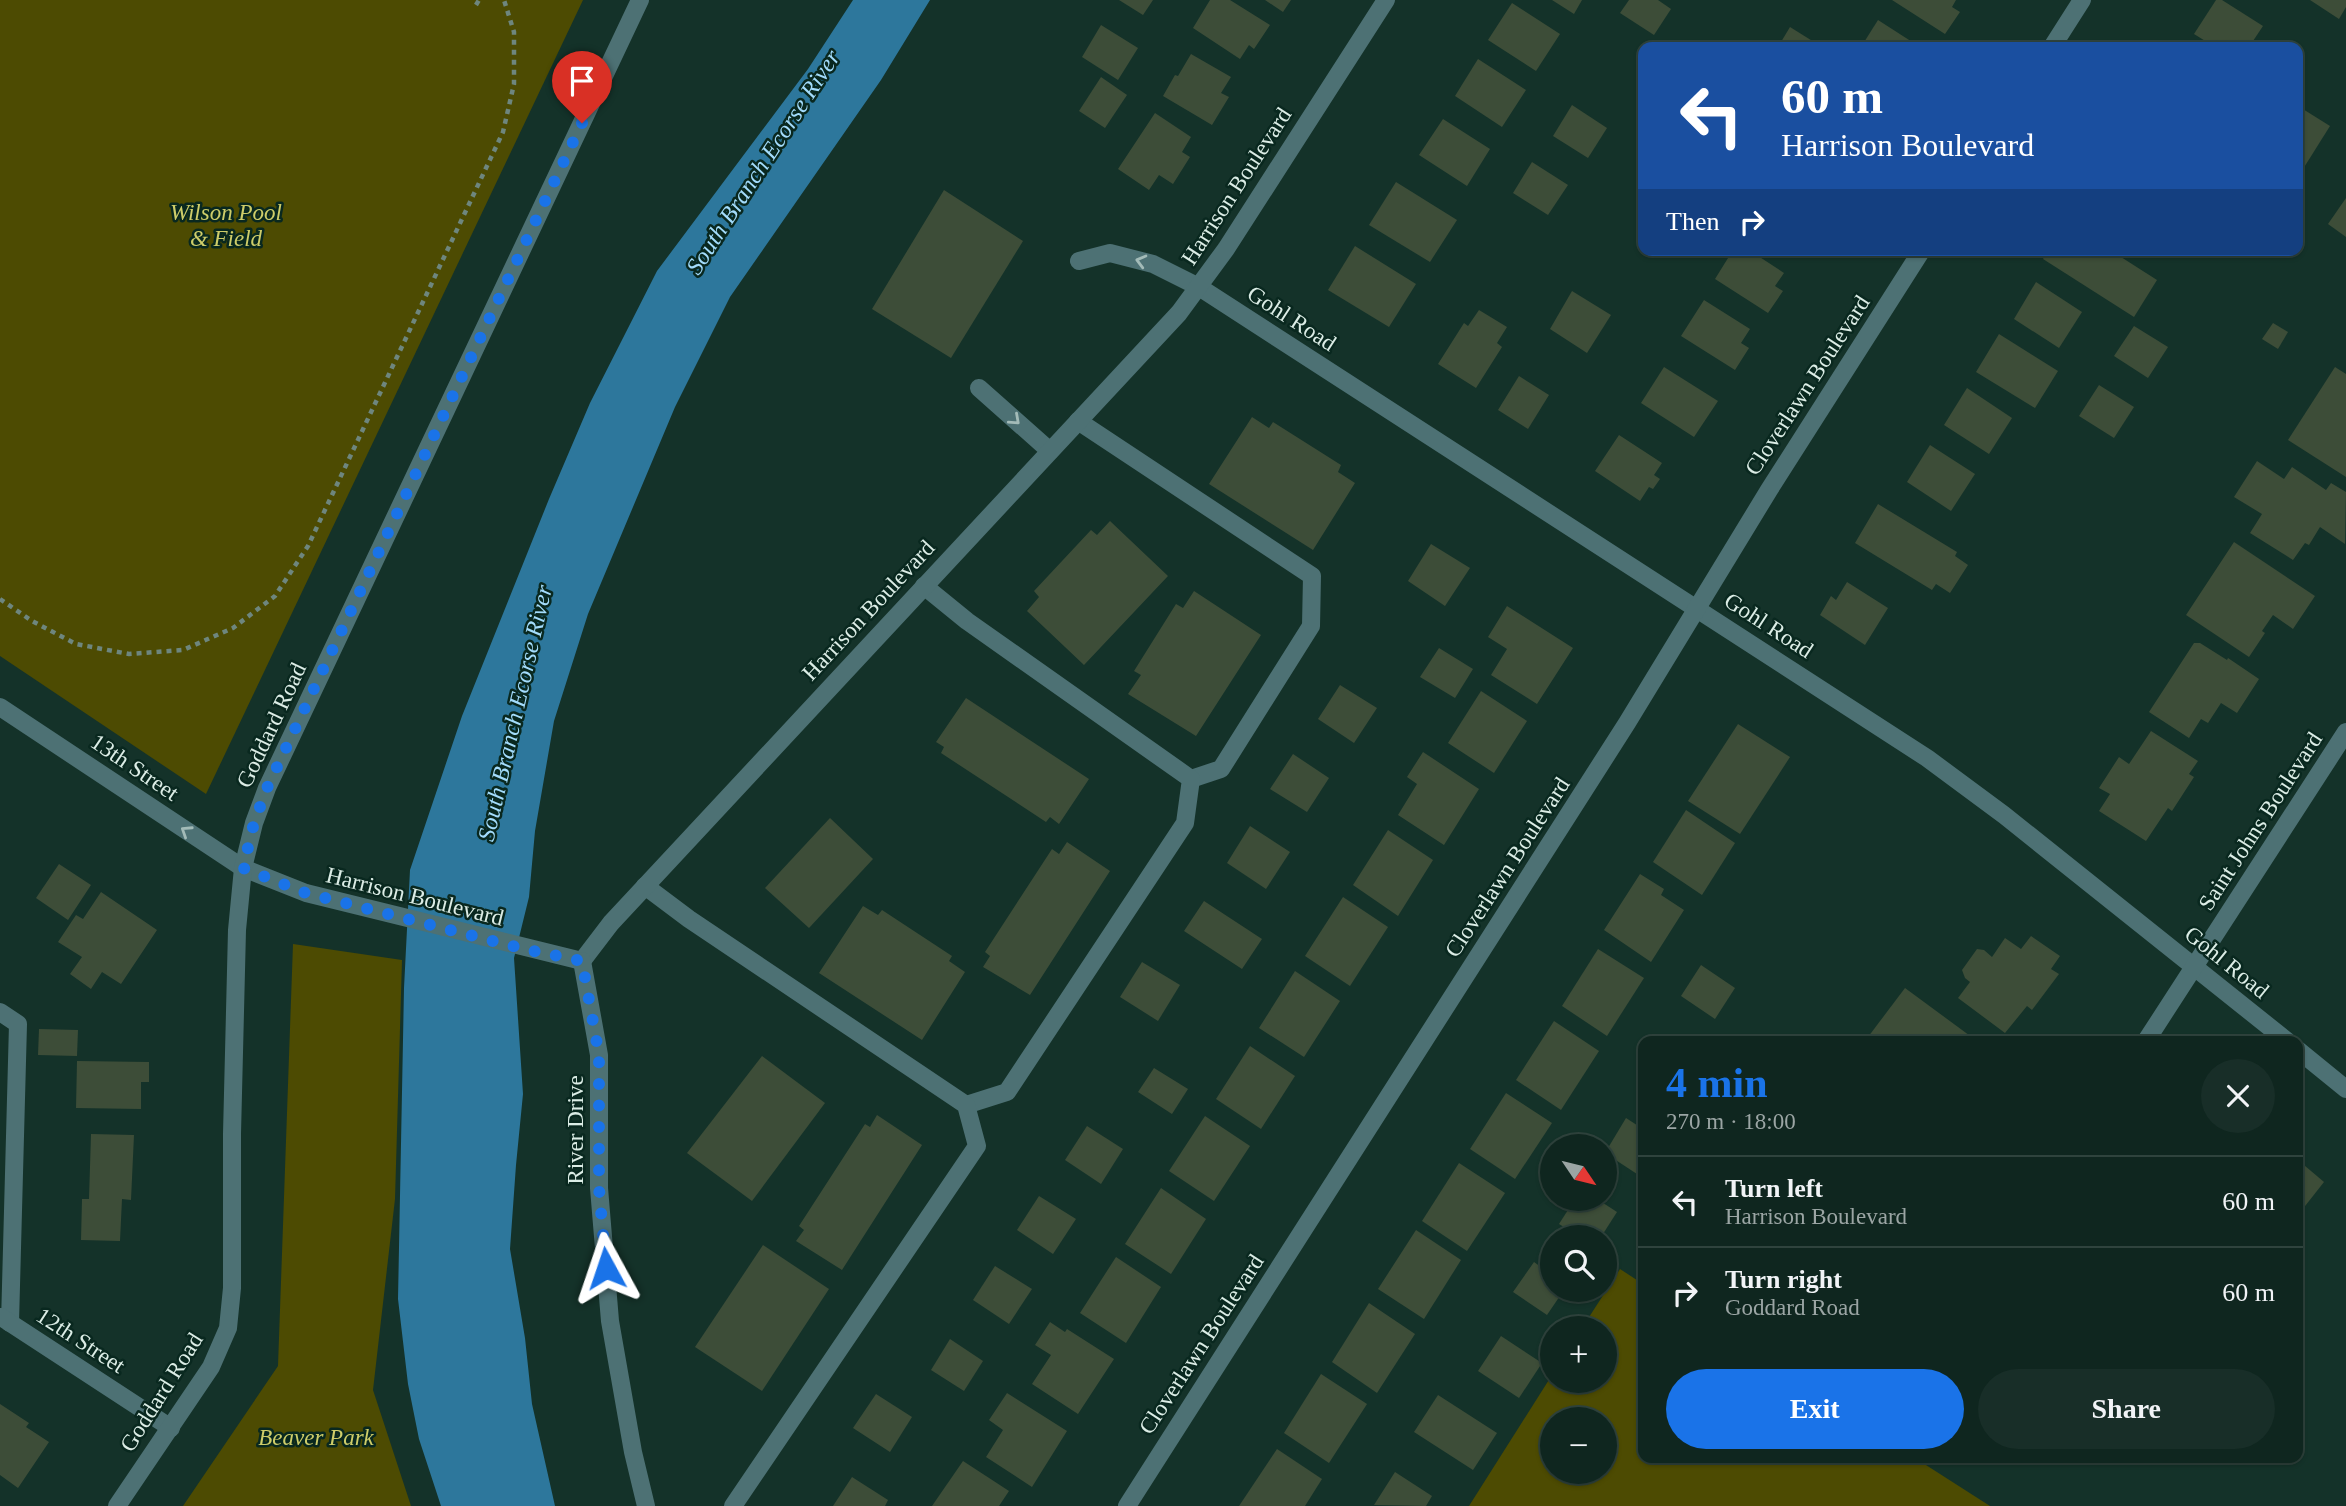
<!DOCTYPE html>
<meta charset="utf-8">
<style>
:root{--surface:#0f261f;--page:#182e28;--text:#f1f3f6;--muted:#9ba5a4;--line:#2f433d;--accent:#1a73e8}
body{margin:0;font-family:Georgia,serif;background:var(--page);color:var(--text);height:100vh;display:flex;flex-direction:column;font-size:26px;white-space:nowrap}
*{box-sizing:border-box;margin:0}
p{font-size:23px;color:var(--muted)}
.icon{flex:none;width:38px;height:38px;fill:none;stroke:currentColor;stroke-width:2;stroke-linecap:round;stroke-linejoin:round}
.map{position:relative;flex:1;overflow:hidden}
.drawer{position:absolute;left:1638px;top:1036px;width:665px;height:427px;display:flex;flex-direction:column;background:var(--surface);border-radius:14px;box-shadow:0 2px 5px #0004,0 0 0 2px var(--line)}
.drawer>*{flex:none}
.banner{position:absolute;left:1638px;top:42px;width:665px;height:214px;border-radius:14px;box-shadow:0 2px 5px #0004,0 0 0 2px var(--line);background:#1a4fa0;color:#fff;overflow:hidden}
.needle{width:46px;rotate:125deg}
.controls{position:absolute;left:1540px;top:1134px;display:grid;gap:14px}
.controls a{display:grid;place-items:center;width:77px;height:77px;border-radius:50%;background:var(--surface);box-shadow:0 2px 5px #0004,0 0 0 2px var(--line);font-size:35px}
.pin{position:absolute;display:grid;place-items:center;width:60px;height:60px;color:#fff;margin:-72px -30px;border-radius:50% 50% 50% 0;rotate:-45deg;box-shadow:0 0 7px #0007}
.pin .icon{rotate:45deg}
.me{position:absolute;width:77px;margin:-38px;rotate:355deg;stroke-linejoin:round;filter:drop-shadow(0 0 5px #0008)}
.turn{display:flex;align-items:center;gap:24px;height:147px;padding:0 28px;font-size:32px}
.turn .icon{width:91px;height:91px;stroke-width:2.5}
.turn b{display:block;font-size:49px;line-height:60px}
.then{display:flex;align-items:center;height:66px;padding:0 28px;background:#0003;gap:14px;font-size:26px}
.round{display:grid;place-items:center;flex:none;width:74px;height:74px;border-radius:37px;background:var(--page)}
.headline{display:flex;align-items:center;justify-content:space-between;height:119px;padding:0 28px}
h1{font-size:42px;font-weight:700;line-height:52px;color:var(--accent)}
.primary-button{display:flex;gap:14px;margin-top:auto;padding:14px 28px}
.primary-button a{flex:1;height:80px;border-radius:42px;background:var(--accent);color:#fff;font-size:28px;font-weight:700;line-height:80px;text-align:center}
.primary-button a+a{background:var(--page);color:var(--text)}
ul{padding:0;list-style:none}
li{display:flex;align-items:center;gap:21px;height:91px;padding:0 28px;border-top:2px solid var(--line)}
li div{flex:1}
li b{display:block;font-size:26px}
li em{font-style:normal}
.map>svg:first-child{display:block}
.green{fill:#4d4b02;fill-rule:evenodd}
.water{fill:#2d779c}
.building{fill:#3d4d38}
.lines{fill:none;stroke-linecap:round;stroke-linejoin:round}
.path{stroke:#6e867e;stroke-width:4.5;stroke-dasharray:5 5;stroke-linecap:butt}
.minor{stroke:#4d7174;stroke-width:18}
.oneway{stroke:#a3bbb8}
.route{stroke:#1a73e8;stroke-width:12;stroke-dasharray:0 21.6}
.labels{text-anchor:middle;stroke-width:5;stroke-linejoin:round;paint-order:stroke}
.street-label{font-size:23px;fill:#dcede6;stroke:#09281f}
.park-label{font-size:23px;font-style:italic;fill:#cecd69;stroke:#09281f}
.water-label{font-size:24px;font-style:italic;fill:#a3dcfc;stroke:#09281f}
</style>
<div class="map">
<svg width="2346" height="1506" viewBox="0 0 2346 1506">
<rect width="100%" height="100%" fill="#143229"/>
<g class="green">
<path d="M 0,0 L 583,0 L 206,794 L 0,656 Z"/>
<path d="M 293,944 L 402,960 L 395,1199 L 373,1390 L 411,1506 L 183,1506 L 278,1366 Z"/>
<path d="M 1620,1269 L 1643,1284 L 1643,1458 L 1915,1458 L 1990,1506 L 1469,1506 L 1552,1375 L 1552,1381 L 1605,1381 L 1605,1328 L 1582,1328 ZM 1605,1419 L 1605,1472 L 1552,1472 L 1552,1419 Z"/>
</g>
<path class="water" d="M 853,0 L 930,0 L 881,80 L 730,297 L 675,407 L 588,614 L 554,721 L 535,831 L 529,897 L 514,958 L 523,1094 L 516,1165 L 510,1249 L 525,1338 L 532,1404 L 555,1506 L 441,1506 L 419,1439 L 408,1384 L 398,1299 L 404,988 L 410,870 L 462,716 L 549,499 L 590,403 L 657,271 L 808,69 Z"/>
<g class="building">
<path d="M 1119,0 L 1153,0 L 1143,15 Z"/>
<path d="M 1210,0 L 1230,0 L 1270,25 L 1254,49 L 1249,45 L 1240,59 L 1193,28 Z"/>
<path d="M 1265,0 L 1291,0 L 1283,12 Z"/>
<path d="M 1552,0 L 1582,0 L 1574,14 Z"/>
<path d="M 1629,0 L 1658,0 L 1671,9 L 1654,35 L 1620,13 Z"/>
<path d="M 1892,0 L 1956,0 L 1952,7 L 1960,12 L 1945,34 Z"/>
<path d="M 2216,0 L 2222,0 L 2263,26 L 2249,47 L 2215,47 L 2194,34 Z"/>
<path d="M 2310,0 L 2346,0 L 2346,7 L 2339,19 Z"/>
<path d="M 1512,3 L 1560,34 L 1536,71 L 1488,40 Z"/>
<path d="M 1878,20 L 1920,47 L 1861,47 Z"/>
<path d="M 1101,25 L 1138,48 L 1118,80 L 1082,57 Z"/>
<path d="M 1790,27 L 1822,47 L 1778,47 Z"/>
<path d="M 1191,54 L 1231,77 L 1221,93 L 1229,97 L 1212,125 L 1163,96 L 1175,75 L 1178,76 Z"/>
<path d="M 1478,59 L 1526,90 L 1502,127 L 1455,96 Z"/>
<path d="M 1101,77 L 1127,95 L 1105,128 L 1079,111 Z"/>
<path d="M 1572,105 L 1607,128 L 1588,158 L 1553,136 Z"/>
<path d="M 2298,106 L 2330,126 L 2303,169 L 2298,166 Z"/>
<path d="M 1155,113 L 1191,137 L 1182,152 L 1190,157 L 1173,184 L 1159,175 L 1149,190 L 1118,169 Z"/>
<path d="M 1443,119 L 1490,149 L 1467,186 L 1419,155 Z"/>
<path d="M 1532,162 L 1568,185 L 1548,215 L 1513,193 Z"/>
<path d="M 1396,182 L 1457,220 L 1430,262 L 1369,225 Z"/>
<path d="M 944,190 L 1023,241 L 951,358 L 872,309 Z"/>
<path d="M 2346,198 L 2346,237 L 2328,224 Z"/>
<path d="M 1355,246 L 1416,284 L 1389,327 L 1328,290 Z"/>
<path d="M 1733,250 L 1749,250 L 1784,273 L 1775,286 L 1783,291 L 1768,313 L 1715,279 Z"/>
<path d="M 2048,250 L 2110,250 L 2157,280 L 2134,317 L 2043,259 Z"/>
<path d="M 2036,282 L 2082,312 L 2059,348 L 2014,319 Z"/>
<path d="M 1572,291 L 1611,315 L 1587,353 L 1550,329 Z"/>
<path d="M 1704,300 L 1750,329 L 1741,343 L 1749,348 L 1735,370 L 1681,336 Z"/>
<path d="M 1479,310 L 1507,327 L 1497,343 L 1502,347 L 1476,388 L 1438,364 L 1464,323 L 1468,326 Z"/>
<path d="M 2273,323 L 2288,332 L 2278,349 L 2262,339 Z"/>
<path d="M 2134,326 L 2168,347 L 2148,378 L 2114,356 Z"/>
<path d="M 1999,334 L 2058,371 L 2035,408 L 1976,372 Z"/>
<path d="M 1664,367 L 1718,401 L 1694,437 L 1641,403 Z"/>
<path d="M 2335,367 L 2346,374 L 2346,477 L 2288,440 Z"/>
<path d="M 1519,376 L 1549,395 L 1528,429 L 1498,410 Z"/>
<path d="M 2099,385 L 2134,407 L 2114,438 L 2079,416 Z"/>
<path d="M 1967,388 L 2012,418 L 1989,454 L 1944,425 Z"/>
<path d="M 1252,417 L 1269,428 L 1273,422 L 1341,465 L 1338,472 L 1355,483 L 1313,550 L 1209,484 Z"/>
<path d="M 1619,435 L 1662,463 L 1654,475 L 1660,479 L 1653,489 L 1649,487 L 1640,501 L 1595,471 Z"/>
<path d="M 1930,445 L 1975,474 L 1951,511 L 1907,482 Z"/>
<path d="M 2257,461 L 2284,479 L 2292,467 L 2326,490 L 2331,483 L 2346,492 L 2345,544 L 2320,527 L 2309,545 L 2305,543 L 2293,560 L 2250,533 L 2262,514 L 2234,497 Z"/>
<path d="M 1878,504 L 1957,552 L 1955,556 L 1968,565 L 1950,593 L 1936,584 L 1932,590 L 1855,543 Z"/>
<path d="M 1110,521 L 1168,576 L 1084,665 L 1027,611 L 1039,597 L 1034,591 L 1091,530 L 1097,535 Z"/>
<path d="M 2234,542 L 2315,596 L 2293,629 L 2273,615 L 2262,631 L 2265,633 L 2249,657 L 2186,615 Z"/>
<path d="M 1431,544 L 1470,568 L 1445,606 L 1408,581 Z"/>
<path d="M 1847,582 L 1888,608 L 1865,645 L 1820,615 L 1831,596 L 1836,600 Z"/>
<path d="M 1194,591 L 1261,635 L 1196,736 L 1128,694 L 1141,675 L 1134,671 L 1176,604 L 1183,608 Z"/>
<path d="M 1507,606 L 1573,648 L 1537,704 L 1491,675 L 1507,649 L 1488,637 Z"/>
<path d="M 2194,643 L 2200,643 L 2227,660 L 2228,658 L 2259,679 L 2237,713 L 2221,703 L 2208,723 L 2201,719 L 2189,738 L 2149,712 Z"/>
<path d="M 1439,648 L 1473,669 L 1455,698 L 1420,677 Z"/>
<path d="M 1340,685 L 1377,708 L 1354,743 L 1318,719 Z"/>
<path d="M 1481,691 L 1527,721 L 1494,773 L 1448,743 Z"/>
<path d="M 966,698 L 1089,779 L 1059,824 L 1050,817 L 1046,822 L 941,753 L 944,747 L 936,742 Z"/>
<path d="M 1738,724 L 1790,757 L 1740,834 L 1688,801 Z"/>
<path d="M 2151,731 L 2198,761 L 2189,774 L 2194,777 L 2172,811 L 2168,808 L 2146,841 L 2099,811 L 2110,794 L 2099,788 L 2119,757 L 2129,764 Z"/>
<path d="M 1423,752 L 1479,789 L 1444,845 L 1398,815 L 1417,784 L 1407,777 Z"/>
<path d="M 1293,754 L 1329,778 L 1307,812 L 1270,789 Z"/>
<path d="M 1686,810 L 1735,843 L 1702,895 L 1653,862 Z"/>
<path d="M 830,818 L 873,859 L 809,928 L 765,888 Z"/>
<path d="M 1250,826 L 1290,852 L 1266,889 L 1227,863 Z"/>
<path d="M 1388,830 L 1433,860 L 1398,916 L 1353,885 Z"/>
<path d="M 1067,842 L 1110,871 L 1030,995 L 983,967 L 990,956 L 985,952 L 1052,849 L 1059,854 Z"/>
<path d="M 59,864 L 91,885 L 68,920 L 36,898 Z"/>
<path d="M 1640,874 L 1664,889 L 1661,895 L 1684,910 L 1651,962 L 1604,930 Z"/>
<path d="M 101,892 L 157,930 L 121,984 L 102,972 L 91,989 L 70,974 L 82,957 L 58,942 L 76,915 L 83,919 Z"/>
<path d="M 1343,897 L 1388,927 L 1350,986 L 1305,956 Z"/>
<path d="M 1204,901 L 1262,939 L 1242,969 L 1184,931 Z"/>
<path d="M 863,906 L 878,915 L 882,910 L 952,956 L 949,961 L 965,972 L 922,1040 L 819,973 Z"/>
<path d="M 2031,936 L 2060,956 L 2051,969 L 2059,974 L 2032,1010 L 2027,1006 L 2005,1033 L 1958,998 L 1970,982 L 1965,978 L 1962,970 L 1977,949 L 1984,950 L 1992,957 L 2005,938 L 2021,949 Z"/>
<path d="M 1598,949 L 1644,978 L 1607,1036 L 1562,1006 Z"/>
<path d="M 1142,962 L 1180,985 L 1158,1021 L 1120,997 Z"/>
<path d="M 1701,965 L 1735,988 L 1715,1019 L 1681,996 Z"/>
<path d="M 1295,971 L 1340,1001 L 1304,1057 L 1259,1028 Z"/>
<path d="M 1905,988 L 1977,1041 L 1865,1041 Z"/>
<path d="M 1554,1021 L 1599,1051 L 1561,1110 L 1516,1080 Z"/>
<path d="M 39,1029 L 78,1030 L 77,1056 L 38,1055 Z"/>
<path d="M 1250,1046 L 1295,1076 L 1261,1129 L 1216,1099 Z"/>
<path d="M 762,1056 L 825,1103 L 752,1201 L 687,1153 Z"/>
<path d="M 77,1061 L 149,1062 L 149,1082 L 141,1082 L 141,1109 L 76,1108 Z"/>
<path d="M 1154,1068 L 1188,1089 L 1172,1114 L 1138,1092 Z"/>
<path d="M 1506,1093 L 1552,1123 L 1515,1179 L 1470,1149 Z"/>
<path d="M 877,1115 L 922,1145 L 842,1270 L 796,1241 L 804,1230 L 799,1226 L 865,1124 L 870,1127 Z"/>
<path d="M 1205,1116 L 1250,1146 L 1214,1201 L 1169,1171 Z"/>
<path d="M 1626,1118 L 1643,1129 L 1643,1172 L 1640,1176 L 1605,1153 Z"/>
<path d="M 1087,1126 L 1123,1149 L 1101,1184 L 1065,1160 Z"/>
<path d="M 91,1134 L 134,1135 L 131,1200 L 122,1199 L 120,1241 L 81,1240 L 82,1199 L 89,1199 Z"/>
<path d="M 2298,1160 L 2324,1182 L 2298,1215 Z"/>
<path d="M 1459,1163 L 1505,1193 L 1467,1251 L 1422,1221 Z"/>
<path d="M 1161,1188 L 1206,1219 L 1171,1274 L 1125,1244 Z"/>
<path d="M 1039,1196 L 1076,1219 L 1053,1254 L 1017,1230 Z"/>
<path d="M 1575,1199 L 1597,1199 L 1617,1212 L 1601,1237 L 1580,1237 L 1559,1224 Z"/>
<path d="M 1416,1230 L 1461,1260 L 1424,1319 L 1378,1289 Z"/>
<path d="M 763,1245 L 829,1289 L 762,1391 L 695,1347 Z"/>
<path d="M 1116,1257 L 1161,1287 L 1126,1343 L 1080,1313 Z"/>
<path d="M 1534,1262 L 1552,1275 L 1552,1290 L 1564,1290 L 1547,1315 L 1513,1292 Z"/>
<path d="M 995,1266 L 1032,1289 L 1009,1324 L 973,1300 Z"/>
<path d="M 1369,1303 L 1415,1334 L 1377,1393 L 1332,1362 Z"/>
<path d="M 1050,1322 L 1065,1332 L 1067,1329 L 1114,1359 L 1078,1414 L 1032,1384 L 1051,1355 L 1035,1345 Z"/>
<path d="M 1501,1336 L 1542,1363 L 1519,1398 L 1478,1371 Z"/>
<path d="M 950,1339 L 983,1361 L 964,1391 L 931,1370 Z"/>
<path d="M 1321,1374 L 1367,1404 L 1329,1463 L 1284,1433 Z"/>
<path d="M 1007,1393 L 1067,1431 L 1032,1487 L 986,1457 L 1003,1430 L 989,1420 Z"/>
<path d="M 876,1394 L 912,1417 L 890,1452 L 853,1428 Z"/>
<path d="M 1438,1395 L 1497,1433 L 1473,1470 L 1414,1432 Z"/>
<path d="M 0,1404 L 29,1423 L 26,1427 L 49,1442 L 18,1488 L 0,1475 Z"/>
<path d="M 1277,1449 L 1322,1479 L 1305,1506 L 1239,1506 Z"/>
<path d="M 963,1461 L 1009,1491 L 999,1506 L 932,1506 Z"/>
<path d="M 1395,1472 L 1432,1496 L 1426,1506 L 1374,1505 Z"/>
<path d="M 852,1477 L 888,1500 L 885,1506 L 833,1506 Z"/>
</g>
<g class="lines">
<g class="path">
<path d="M 476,5 L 479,0"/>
<path d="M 0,599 L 32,621 L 76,644 L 129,654 L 183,650 L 233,628 L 275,596 L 308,546 L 503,132 L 514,84 L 514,32 L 504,0"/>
</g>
<g class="minor">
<path d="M 2052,47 L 2082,0"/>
<path d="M 1079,261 L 1110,253 L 1153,264 L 1199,287 L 1927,758 L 2004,815 L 2287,1041"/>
<path d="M 979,388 L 1050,451"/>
<path d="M 1078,421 L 1312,576 L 1311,626 L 1221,769 L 1191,779"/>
<path d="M 924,586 L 967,621 L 1191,779 L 1185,823 L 1007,1092 L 966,1105"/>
<path d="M 0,707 L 243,868 L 306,893 L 582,961"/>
<path d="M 645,886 L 689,919 L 966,1105 L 977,1146 L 733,1506"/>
<path d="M 582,961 L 611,923 L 1179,313 L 1226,249 L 1386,0"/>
<path d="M 582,961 L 599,1055 L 599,1188 L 610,1321 L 633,1452 L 646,1506"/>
<path d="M 0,1012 L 18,1024 L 10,1323"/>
<path d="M 2146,1041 L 2346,732"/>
<path d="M 2298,1050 L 2346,1089"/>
<path d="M 1,1317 L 171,1428"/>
<path d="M 117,1506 L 211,1367 L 228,1328 L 232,1288 L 232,1134 L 237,930 L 243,868 L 254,823 L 267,788 L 640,0"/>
<path d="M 1127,1506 L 1627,723 L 1769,490 L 1922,250"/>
</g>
</g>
<defs><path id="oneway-chevron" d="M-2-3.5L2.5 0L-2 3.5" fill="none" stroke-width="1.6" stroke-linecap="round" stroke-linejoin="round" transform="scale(1.75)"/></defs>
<g class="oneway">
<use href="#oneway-chevron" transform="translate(1141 261) rotate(-165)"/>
<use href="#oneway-chevron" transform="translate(1015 420) rotate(42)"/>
<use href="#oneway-chevron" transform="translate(186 831) rotate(-147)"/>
</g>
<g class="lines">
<path class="route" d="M 582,123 L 267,788 L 254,823 L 243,868 L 306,893 L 524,949 L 582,961 L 599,1055 L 599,1188 L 606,1268"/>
</g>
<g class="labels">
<g class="street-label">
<text transform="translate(1236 186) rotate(-57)" y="8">Harrison Boulevard</text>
<text transform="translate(1292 318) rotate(33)" y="8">Gohl Road</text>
<text transform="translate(1807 385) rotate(-57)" y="8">Cloverlawn Boulevard</text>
<text transform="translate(868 610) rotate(-47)" y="8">Harrison Boulevard</text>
<text transform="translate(1769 625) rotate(33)" y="8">Gohl Road</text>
<text transform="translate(271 725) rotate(-65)" y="8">Goddard Road</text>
<text transform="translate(135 767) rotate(34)" y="8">13th Street</text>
<text transform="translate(2260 821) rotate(-57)" y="8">Saint Johns Boulevard</text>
<text transform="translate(1507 867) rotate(-57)" y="8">Cloverlawn Boulevard</text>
<text transform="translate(415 896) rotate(14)" y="8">Harrison Boulevard</text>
<text transform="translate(2227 962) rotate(39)" y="8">Gohl Road</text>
<text transform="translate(575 1130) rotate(-90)" y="8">River Drive</text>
<text transform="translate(81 1340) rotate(33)" y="8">12th Street</text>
<text transform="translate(1201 1344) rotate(-57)" y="8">Cloverlawn Boulevard</text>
<text transform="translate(161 1392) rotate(-58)" y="8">Goddard Road</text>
</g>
<g class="park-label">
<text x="226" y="220">Wilson Pool<tspan x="226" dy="26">&amp; Field</tspan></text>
<text x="316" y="1445">Beaver Park</text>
</g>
<g class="water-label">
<text transform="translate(763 162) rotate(-57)" y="8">South Branch Ecorse River</text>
<text transform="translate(515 713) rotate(-77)" y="8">South Branch Ecorse River</text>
</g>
</g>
</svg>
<div class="controls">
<a><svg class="needle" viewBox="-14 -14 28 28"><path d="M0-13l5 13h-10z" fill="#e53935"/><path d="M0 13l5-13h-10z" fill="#9ba5a4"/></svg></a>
<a><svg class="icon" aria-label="search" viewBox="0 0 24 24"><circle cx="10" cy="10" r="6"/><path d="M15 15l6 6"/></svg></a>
<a>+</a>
<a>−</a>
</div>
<div class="pin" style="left:582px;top:123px;background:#d93025"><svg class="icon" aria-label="arrive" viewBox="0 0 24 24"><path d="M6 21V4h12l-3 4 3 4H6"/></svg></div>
<svg class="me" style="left:606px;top:1268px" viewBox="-20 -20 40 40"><path d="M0-17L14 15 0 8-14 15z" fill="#1a73e8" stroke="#fff" stroke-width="4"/></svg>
<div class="banner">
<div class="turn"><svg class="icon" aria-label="left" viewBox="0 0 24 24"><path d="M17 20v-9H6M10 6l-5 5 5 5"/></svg><div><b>60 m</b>Harrison Boulevard</div></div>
<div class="then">Then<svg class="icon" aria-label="right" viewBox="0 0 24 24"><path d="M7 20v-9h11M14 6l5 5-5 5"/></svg></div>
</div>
<section class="drawer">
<div class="headline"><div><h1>4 min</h1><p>270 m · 18:00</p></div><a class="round"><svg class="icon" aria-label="close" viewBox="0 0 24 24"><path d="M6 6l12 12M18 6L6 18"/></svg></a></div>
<ul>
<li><svg class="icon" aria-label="left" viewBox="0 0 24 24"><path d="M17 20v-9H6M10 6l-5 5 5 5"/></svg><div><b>Turn left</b><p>Harrison Boulevard</p></div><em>60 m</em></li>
<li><svg class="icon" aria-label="right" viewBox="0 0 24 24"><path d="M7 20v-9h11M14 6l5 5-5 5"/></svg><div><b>Turn right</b><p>Goddard Road</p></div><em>60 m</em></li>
</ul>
<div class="primary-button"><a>Exit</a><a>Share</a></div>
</section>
</div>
